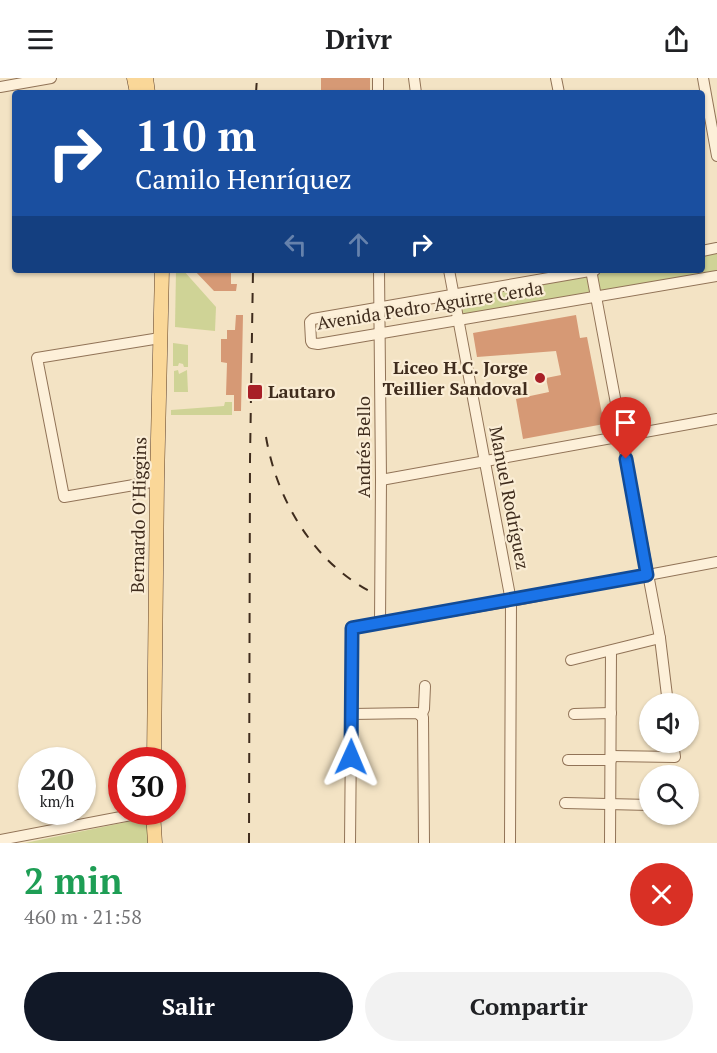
<!DOCTYPE html>
<html lang="es">
<meta charset="utf-8">
<style>
:root{--surface:#fff;--page:#f2f2f2;--text:#202124;--muted:#757577;--accent:#111827}
body{margin:0;font-family:"PT Serif",serif;background:var(--page);color:var(--text);height:100vh;display:flex;flex-direction:column;font-size:22px;white-space:nowrap}
*{box-sizing:border-box;margin:0}
p{font-size:20px;color:var(--muted)}
.icon{flex:none;width:33px;height:33px;fill:none;stroke:currentColor;stroke-width:2;stroke-linecap:round;stroke-linejoin:round}
.map{position:relative;height:765px;overflow:hidden}
.side{display:flex;flex-direction:column;background:var(--surface);flex:1}
.side>*{flex:none}
.guide{position:absolute;left:12px;top:12px;width:693px;height:183px;border-radius:6px;box-shadow:0 2px 4px #0004;background:#1a4fa0;color:#fff;overflow:hidden}
.controls{position:absolute;left:639px;top:615px;display:grid;gap:12px}
.controls a{display:grid;place-items:center;width:60px;height:60px;border-radius:50%;background:var(--surface);box-shadow:0 2px 4px #0004;font-size:30px}
.speed{position:absolute;left:18px;top:669px;display:flex;gap:12px;font-size:30px;font-weight:700;text-align:center}
.speed>*{display:grid;place-content:center;width:78px;height:78px;border-radius:50%;background:var(--surface);box-shadow:0 2px 4px #0004;line-height:1}
.speed small{font-size:15px;font-weight:400}
.speed .limit{border:9px solid #d22;background:#fff;color:#111}
.pin{position:absolute;display:grid;place-items:center;width:51px;height:51px;color:#fff;margin:-62px -26px;border-radius:50% 50% 50% 0;rotate:-45deg;box-shadow:0 0 6px #0007}
.pin .icon{rotate:45deg}
.me{position:absolute;width:66px;margin:-33px;rotate:1deg;stroke-linejoin:round;filter:drop-shadow(0 0 4px #0008)}
.turn{display:flex;align-items:center;gap:21px;height:126px;padding:0 24px;font-size:27px}
.turn .icon{width:78px;height:78px;stroke-width:2.5}
.turn b{display:block;font-size:42px;line-height:51px}
.lanes{display:flex;align-items:center;height:57px;padding:0 24px;background:#0003;justify-content:center;gap:30px;direction:ltr}
.lanes .off{opacity:.35}
.round{display:grid;place-items:center;flex:none;width:63px;height:63px;border-radius:32px;background:var(--page)}
.headline{display:flex;align-items:center;justify-content:space-between;height:102px;padding:0 24px}
h1{font-size:36px;font-weight:700;line-height:45px;color:#1e9e55}
.action{display:flex;gap:12px;margin-top:auto;padding:12px 24px}
.action a{flex:1;height:69px;border-radius:36px;background:var(--accent);color:#fff;font-size:24px;font-weight:700;line-height:69px;text-align:center}
.action a+a{background:var(--page);color:var(--text)}
header{display:flex;justify-content:space-between;align-items:center;height:78px;padding:0 24px;background:var(--surface);font-size:27px;font-weight:700}
.map>svg:first-child{display:block}
.green{fill:#cfd396}
.building{fill:#d69975}
.lines{fill:none;stroke-linecap:round;stroke-linejoin:round}
.minor-casing{stroke:#917357;stroke-width:12}
.major-casing{stroke:#5e412c;stroke-width:15}
.minor{stroke:#fdf0d9;stroke-width:10}
.major{stroke:#fad798;stroke-width:14}
.rail{stroke:#3f2c1d;stroke-width:2;stroke-dasharray:10 10;stroke-linecap:butt}
.route-casing{stroke:#114b97;stroke-width:15}
.route{stroke:#1a73e8;stroke-width:10}
.poi-dot{fill:#a82027;stroke:#faedd5;stroke-width:2}
.labels{text-anchor:middle;stroke-width:4.5;stroke-linejoin:round;paint-order:stroke}
.street-label{font-size:18px;fill:#3f2c1d;stroke:#faedd5}
.poi-label{font-size:18px;font-weight:bold;fill:#3f2c1d;stroke:#faedd5;text-anchor:end}
</style>
<header><svg class="icon" aria-label="menu" viewBox="0 0 24 24"><path d="M4 6h16M4 12h16M4 18h16"/></svg>Drivr<svg class="icon" aria-label="share" viewBox="0 0 24 24"><path d="M12 15V3M7 8l5-5 5 5M5 13v7h14v-7"/></svg></header>
<div class="map">
<svg width="717" height="765" viewBox="0 0 717 765">
<rect width="100%" height="100%" fill="#f3e3c4"/>
<g class="green">
<path d="M 717,174 L 717,193 L 597,213 L 463,239 L 461,218 L 605,192 L 702,192 L 702,176 Z"/>
<path d="M 176,192 L 183,192 L 216,229 L 215,253 L 175,249 Z"/>
<path d="M 173,265 L 188,267 L 188,289 L 184,289 L 183,286 L 179,285 L 178,288 L 173,288 Z"/>
<path d="M 178,292 L 179,296 L 187,292 L 188,314 L 174,314 L 174,293 Z"/>
<path d="M 225,324 L 232,324 L 232,337 L 171,337 L 171,332 L 224,328 Z"/>
<path d="M 151,739 L 150,765 L 25,765 Z"/>
</g>
<g class="building">
<rect x="321" y="0" width="49" height="15"/>
<path d="M 194,192 L 231,192 L 231,206 L 237,206 L 236,213 L 214,213 Z"/>
<path d="M 236,237 L 243,237 L 241,333 L 234,333 L 234,317 L 226,317 L 227,285 L 221,284 L 221,261 L 227,261 L 227,252 L 235,252 Z"/>
<path d="M 576,237 L 580,260 L 587,259 L 604,346 L 523,361 L 516,321 L 549,314 L 546,300 L 561,297 L 556,273 L 477,279 L 473,255 Z"/>
</g>
<g class="lines">
<g class="minor-casing">
<g id="minor">
<path d="M 378,0 L 378,15"/>
<path d="M 414,0 L 416,15"/>
<path d="M 556,0 L 559,15"/>
<path d="M 703,0 L 717,78"/>
<path d="M 0,9 L 51,0"/>
<path d="M 702,173 L 717,170"/>
<path d="M 379,192 L 381,402 L 380,546"/>
<path d="M 449,192 L 511,523 L 510,765"/>
<path d="M 591,192 L 660,560 L 668,626"/>
<path d="M 595,192 L 313,241 L 310,244 L 311,263 L 312,265 L 318,266 L 717,198"/>
<path d="M 381,402 L 717,341"/>
<path d="M 157,403 L 64,419 L 37,280 L 160,260"/>
<path d="M 571,582 L 660,560"/>
<path d="M 352,636 L 417,635 L 423,639 L 424,765"/>
<path d="M 574,636 L 611,635"/>
<path d="M 421,638 L 424,631 L 425,608"/>
<path d="M 611,678 L 675,679 L 673,664"/>
<path d="M 568,682 L 611,682"/>
<path d="M 565,725 L 650,727"/>
<path d="M 0,762 L 147,734"/>
<path d="M 350,765 L 352,550 L 511,523 L 717,484"/>
<path d="M 610,765 L 611,573"/>
</g>
</g>
<g class="major-casing">
<g id="major">
<path d="M 134,0 L 137,15"/>
<path d="M 146,0 L 148,15"/>
<path d="M 154,682 L 157,403 L 162,192"/>
<path d="M 153,734 L 155,765"/>
</g>
</g>
<use href="#minor" class="minor"/>
<use href="#major" class="major"/>
<g class="rail">
<path d="M 256,15 L 257,0"/>
<path d="M 266,359 C 277,423 314,485 373,515"/>
<path d="M 249,765 L 250,381 L 253,192"/>
</g>
</g>
<g class="lines">
<g class="route-casing">
<path id="route" d="M 351,679 L 352,550 L 647,497 L 626,381"/>
</g>
<use href="#route" class="route"/>
</g>
<g class="poi-dot">
<circle cx="540" cy="300" r="6"/>
<rect x="247" y="306" width="16" height="16" rx="3"/>
</g>
<g class="labels">
<g class="street-label">
<text transform="translate(430 228) rotate(-9)" y="6">Avenida Pedro Aguirre Cerda</text>
<text transform="translate(364 369) rotate(-90)" y="6">Andrés Bello</text>
<text transform="translate(509 420) rotate(79)" y="6">Manuel Rodríguez</text>
<text transform="translate(139 437) rotate(-89)" y="6">Bernardo O'Higgins</text>
</g>
<g class="poi-label">
<text x="528" y="296">Liceo H.C. Jorge<tspan x="528" dy="21">Teillier Sandoval</tspan></text>
<text x="268" y="320" text-anchor="start">Lautaro</text>
</g>
</g>
</svg>
<div class="controls">
<a><svg class="icon" aria-label="sound" viewBox="0 0 24 24"><path d="M4 9h4l5-4v14l-5-4H4zM17 9q2 3 0 6"/></svg></a>
<a><svg class="icon" aria-label="search" viewBox="0 0 24 24"><circle cx="10" cy="10" r="6"/><path d="M15 15l6 6"/></svg></a>
</div>
<div class="speed"><div>20<small>km/h</small></div><div class="limit">30</div></div>
<div class="pin" style="left:626px;top:381px;background:#d93025"><svg class="icon" aria-label="arrive" viewBox="0 0 24 24"><path d="M6 21V4h12l-3 4 3 4H6"/></svg></div>
<svg class="me" style="left:351px;top:679px" viewBox="-20 -20 40 40"><path d="M0-17L14 15 0 8-14 15z" fill="#1a73e8" stroke="#fff" stroke-width="4"/></svg>
<div class="guide">
<div class="turn"><svg class="icon" aria-label="right" viewBox="0 0 24 24"><path d="M7 20v-9h11M14 6l5 5-5 5"/></svg><div><b>110 m</b>Camilo Henríquez</div></div>
<div class="lanes"><svg class="icon off" aria-label="left" viewBox="0 0 24 24"><path d="M17 20v-9H6M10 6l-5 5 5 5"/></svg><svg class="icon off" aria-label="ahead" viewBox="0 0 24 24"><path d="M12 20V5M6 11l6-6 6 6"/></svg><svg class="icon" aria-label="right" viewBox="0 0 24 24"><path d="M7 20v-9h11M14 6l5 5-5 5"/></svg></div>
</div>
</div>
<section class="side">
<div class="headline"><div><h1>2 min</h1><p>460 m · 21:58</p></div><a class="round" style="background:#d93025;color:#fff"><svg class="icon" aria-label="close" viewBox="0 0 24 24"><path d="M6 6l12 12M18 6L6 18"/></svg></a></div>
<div class="action"><a>Salir</a><a>Compartir</a></div>
</section>
